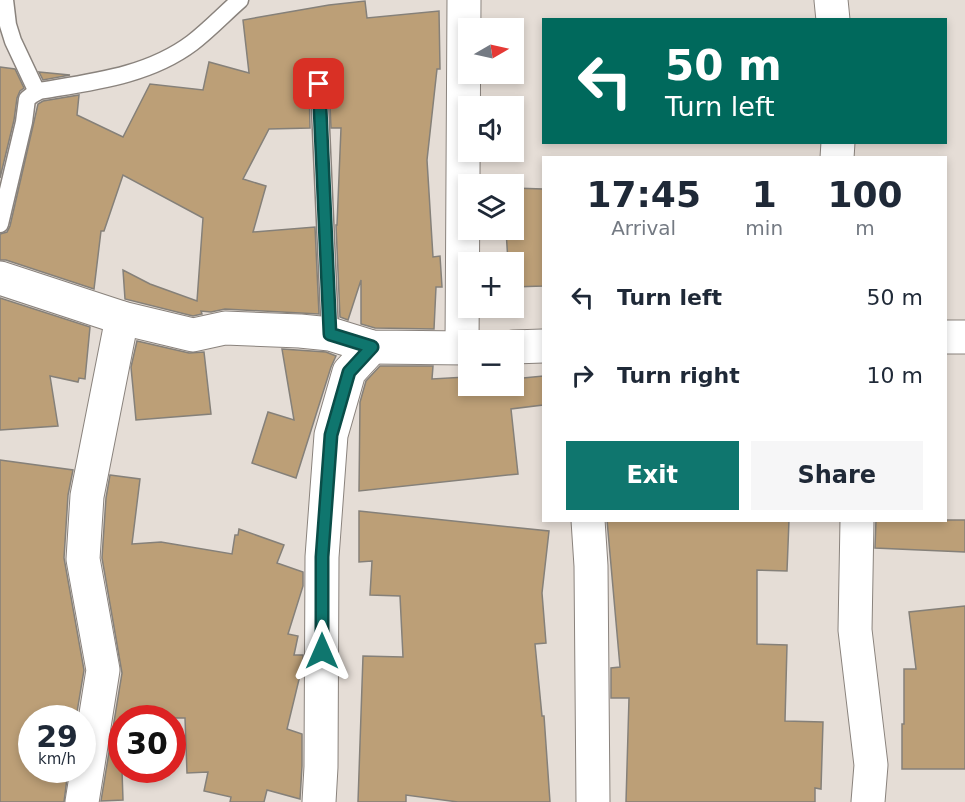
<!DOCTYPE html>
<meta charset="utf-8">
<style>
:root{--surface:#fff;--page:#f6f6f7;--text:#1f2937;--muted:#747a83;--accent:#0f766e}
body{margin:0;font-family:"DejaVu Sans",sans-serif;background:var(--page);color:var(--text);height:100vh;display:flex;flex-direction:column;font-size:22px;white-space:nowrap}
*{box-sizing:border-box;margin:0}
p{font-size:20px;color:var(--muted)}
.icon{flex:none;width:33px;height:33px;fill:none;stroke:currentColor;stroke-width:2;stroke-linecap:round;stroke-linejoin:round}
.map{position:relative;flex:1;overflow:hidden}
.panel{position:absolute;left:542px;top:156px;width:405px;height:366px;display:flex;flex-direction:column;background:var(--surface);border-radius:0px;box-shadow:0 3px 9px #0003}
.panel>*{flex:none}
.hud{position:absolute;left:542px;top:18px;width:405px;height:126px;border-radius:0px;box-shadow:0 3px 9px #0003;background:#00695c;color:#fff;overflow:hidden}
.needle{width:39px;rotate:81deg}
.buttons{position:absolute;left:458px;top:18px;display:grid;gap:12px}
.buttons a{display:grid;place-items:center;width:66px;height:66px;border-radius:0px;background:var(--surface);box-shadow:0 3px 9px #0003;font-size:30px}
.speed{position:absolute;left:18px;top:705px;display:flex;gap:12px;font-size:30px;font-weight:700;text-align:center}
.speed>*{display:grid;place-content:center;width:78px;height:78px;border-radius:50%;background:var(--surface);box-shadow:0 3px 9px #0003;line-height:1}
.speed small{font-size:15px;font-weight:400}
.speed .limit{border:9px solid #d22;background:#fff;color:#111}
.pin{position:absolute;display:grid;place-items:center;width:51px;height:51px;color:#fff;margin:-26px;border-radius:12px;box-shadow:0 3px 9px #0006}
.me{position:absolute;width:66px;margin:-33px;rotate:0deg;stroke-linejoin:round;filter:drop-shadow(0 0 4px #0008)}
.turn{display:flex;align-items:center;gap:21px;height:126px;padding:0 24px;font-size:27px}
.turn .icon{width:78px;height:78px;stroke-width:2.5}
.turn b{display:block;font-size:42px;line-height:51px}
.eta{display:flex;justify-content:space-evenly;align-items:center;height:102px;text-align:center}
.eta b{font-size:36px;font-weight:800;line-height:42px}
.primary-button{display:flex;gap:12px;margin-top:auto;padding:12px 24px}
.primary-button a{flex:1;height:69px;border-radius:0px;background:var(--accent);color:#fff;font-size:24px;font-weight:800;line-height:69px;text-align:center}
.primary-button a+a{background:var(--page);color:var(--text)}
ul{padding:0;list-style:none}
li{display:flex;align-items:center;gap:18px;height:78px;padding:0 24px}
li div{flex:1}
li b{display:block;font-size:22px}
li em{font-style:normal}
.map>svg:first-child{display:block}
.building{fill:#bc9f77;stroke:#858079;stroke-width:1.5}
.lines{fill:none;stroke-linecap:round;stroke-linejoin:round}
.lane-casing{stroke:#8a837d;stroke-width:19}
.street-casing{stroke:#8a837d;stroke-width:35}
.lane{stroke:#fff;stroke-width:16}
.street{stroke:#fff;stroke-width:33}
.route-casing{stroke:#0a4d48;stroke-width:15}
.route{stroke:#0f766e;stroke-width:10}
</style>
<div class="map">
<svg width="965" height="802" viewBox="0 0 965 802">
<rect width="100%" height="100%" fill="#e5ddd6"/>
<g class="building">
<path d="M 365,1 L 367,18 L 439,11 L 440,69 L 437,69 L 427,160 L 433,257 L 440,256 L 442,287 L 436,287 L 434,329 L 375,328 L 361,324 L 361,280 L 348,320 L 340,317 L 336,225 L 337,225 L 341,128 L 331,128 L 329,83 L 327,78 L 324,75 L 319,74 L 313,76 L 309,80 L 309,84 L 310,128 L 269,129 L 243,179 L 266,186 L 253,232 L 315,227 L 319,314 L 225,309 L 211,312 L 201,311 L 202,314 L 193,316 L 125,299 L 123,270 L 150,284 L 197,301 L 203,218 L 123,175 L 104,231 L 101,231 L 94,289 L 6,260 L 0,260 L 0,234 L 7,232 L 10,226 L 38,104 L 43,101 L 79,95 L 77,115 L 123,137 L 150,84 L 203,90 L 209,62 L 249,73 L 243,20 L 329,5 Z"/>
<path d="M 0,67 L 15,69 L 24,88 L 20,91 L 17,98 L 14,120 L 0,178 Z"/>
<path d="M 39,72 L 70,75 L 43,80 Z"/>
<path d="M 513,188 L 543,189 L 543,286 L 513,287 L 513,262 L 508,262 L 506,230 L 513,230 Z"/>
<path d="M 0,298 L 90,327 L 85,379 L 79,378 L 78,382 L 50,376 L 58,426 L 0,430 Z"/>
<path d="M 137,341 L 189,353 L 204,352 L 211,414 L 136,420 L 131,367 Z"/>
<path d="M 282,349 L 326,352 L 336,356 L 331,367 L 296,478 L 252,463 L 268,412 L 294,420 Z"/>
<path d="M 380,366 L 433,366 L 432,379 L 466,377 L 466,384 L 468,386 L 513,386 L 513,379 L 543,376 L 543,405 L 511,409 L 518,474 L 359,491 L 360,402 L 366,381 Z"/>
<path d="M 0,460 L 73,470 L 68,495 L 64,558 L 84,670 L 76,718 L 32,718 L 32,770 L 68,770 L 64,802 L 0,802 Z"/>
<path d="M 110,475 L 140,479 L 132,544 L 161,542 L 232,554 L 235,535 L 238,535 L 239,529 L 284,545 L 277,563 L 303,572 L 303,586 L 288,634 L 298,636 L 294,655 L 303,655 L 303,663 L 287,729 L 302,734 L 302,766 L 300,799 L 267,790 L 264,802 L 230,802 L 231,797 L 204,791 L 208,772 L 187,773 L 185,718 L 122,718 L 122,770 L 123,800 L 101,801 L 122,673 L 102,558 L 106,498 Z"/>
<path d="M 359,511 L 549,531 L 542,593 L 546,643 L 535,644 L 542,716 L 544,716 L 550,802 L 458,802 L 406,795 L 406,802 L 358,802 L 363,656 L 403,657 L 400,596 L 370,595 L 372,561 L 359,562 Z"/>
<path d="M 607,520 L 789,520 L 787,571 L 757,570 L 757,644 L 787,645 L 785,721 L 823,722 L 821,789 L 815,788 L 815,802 L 626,802 L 629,698 L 611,698 L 611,668 L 620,667 Z"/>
<path d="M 876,520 L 965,520 L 965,552 L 875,548 Z"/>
<path d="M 965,606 L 965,769 L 902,769 L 902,724 L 904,724 L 904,669 L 916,669 L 909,612 Z"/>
</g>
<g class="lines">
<g class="lane-casing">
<g id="lane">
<path d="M 5,0 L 8,25 L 13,41 L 37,92"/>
<path d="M 319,84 L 330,334"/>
<path d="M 0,224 L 24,122 L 27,99 L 32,95 L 39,91 C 92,82 148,76 192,43 C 209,30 224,14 240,0"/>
</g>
</g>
<g class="street-casing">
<g id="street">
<path d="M 831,0 L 833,20"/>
<path d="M 837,158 L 838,142"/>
<path d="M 0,278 L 122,318 L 193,335 L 225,328 L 300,331 L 330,334 L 372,347 L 468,348"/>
<path d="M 945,337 L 965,337"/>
<path d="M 513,347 L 543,346"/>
<path d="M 462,348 L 464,0"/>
<path d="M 588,520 L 591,566 L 593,802"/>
<path d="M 857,520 L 855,630 L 871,765 L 868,802"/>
<path d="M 82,802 L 103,670 L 83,559 L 87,496 L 122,318"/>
<path d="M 319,802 L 321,767 L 322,557 L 331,435 L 349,372 L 372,347"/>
</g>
</g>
<use href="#lane" class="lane"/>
<use href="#street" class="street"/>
</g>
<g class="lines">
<g class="route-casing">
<path id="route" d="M 319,84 L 330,334 L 372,347 L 349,372 L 331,435 L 322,557 L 322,651"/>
</g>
<use href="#route" class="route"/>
</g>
</svg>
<div class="buttons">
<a><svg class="needle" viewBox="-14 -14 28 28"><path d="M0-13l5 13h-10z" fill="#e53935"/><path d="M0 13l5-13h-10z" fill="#747a83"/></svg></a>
<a><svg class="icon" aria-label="sound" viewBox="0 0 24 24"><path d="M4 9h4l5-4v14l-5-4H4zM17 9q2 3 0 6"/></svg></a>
<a><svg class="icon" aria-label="layers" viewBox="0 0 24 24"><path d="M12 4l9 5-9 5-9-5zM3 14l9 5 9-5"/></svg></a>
<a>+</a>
<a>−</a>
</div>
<div class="speed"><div>29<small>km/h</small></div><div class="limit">30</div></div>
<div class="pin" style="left:319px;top:84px;background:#d93025"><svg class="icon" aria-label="arrive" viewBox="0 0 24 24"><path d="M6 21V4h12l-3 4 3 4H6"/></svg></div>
<svg class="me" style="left:322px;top:651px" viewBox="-20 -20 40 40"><path d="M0-17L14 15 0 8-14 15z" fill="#0f766e" stroke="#fff" stroke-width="4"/></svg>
<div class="hud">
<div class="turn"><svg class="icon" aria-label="left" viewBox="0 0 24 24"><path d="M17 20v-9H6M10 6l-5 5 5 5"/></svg><div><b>50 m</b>Turn left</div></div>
</div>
<section class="panel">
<div class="eta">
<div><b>17:45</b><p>Arrival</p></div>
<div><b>1</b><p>min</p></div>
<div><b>100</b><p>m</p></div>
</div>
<ul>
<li><svg class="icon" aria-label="left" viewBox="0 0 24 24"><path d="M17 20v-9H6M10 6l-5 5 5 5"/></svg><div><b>Turn left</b></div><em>50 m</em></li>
<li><svg class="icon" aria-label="right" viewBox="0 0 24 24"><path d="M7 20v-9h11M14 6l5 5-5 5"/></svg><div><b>Turn right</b></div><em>10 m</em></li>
</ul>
<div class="primary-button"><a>Exit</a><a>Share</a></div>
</section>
</div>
